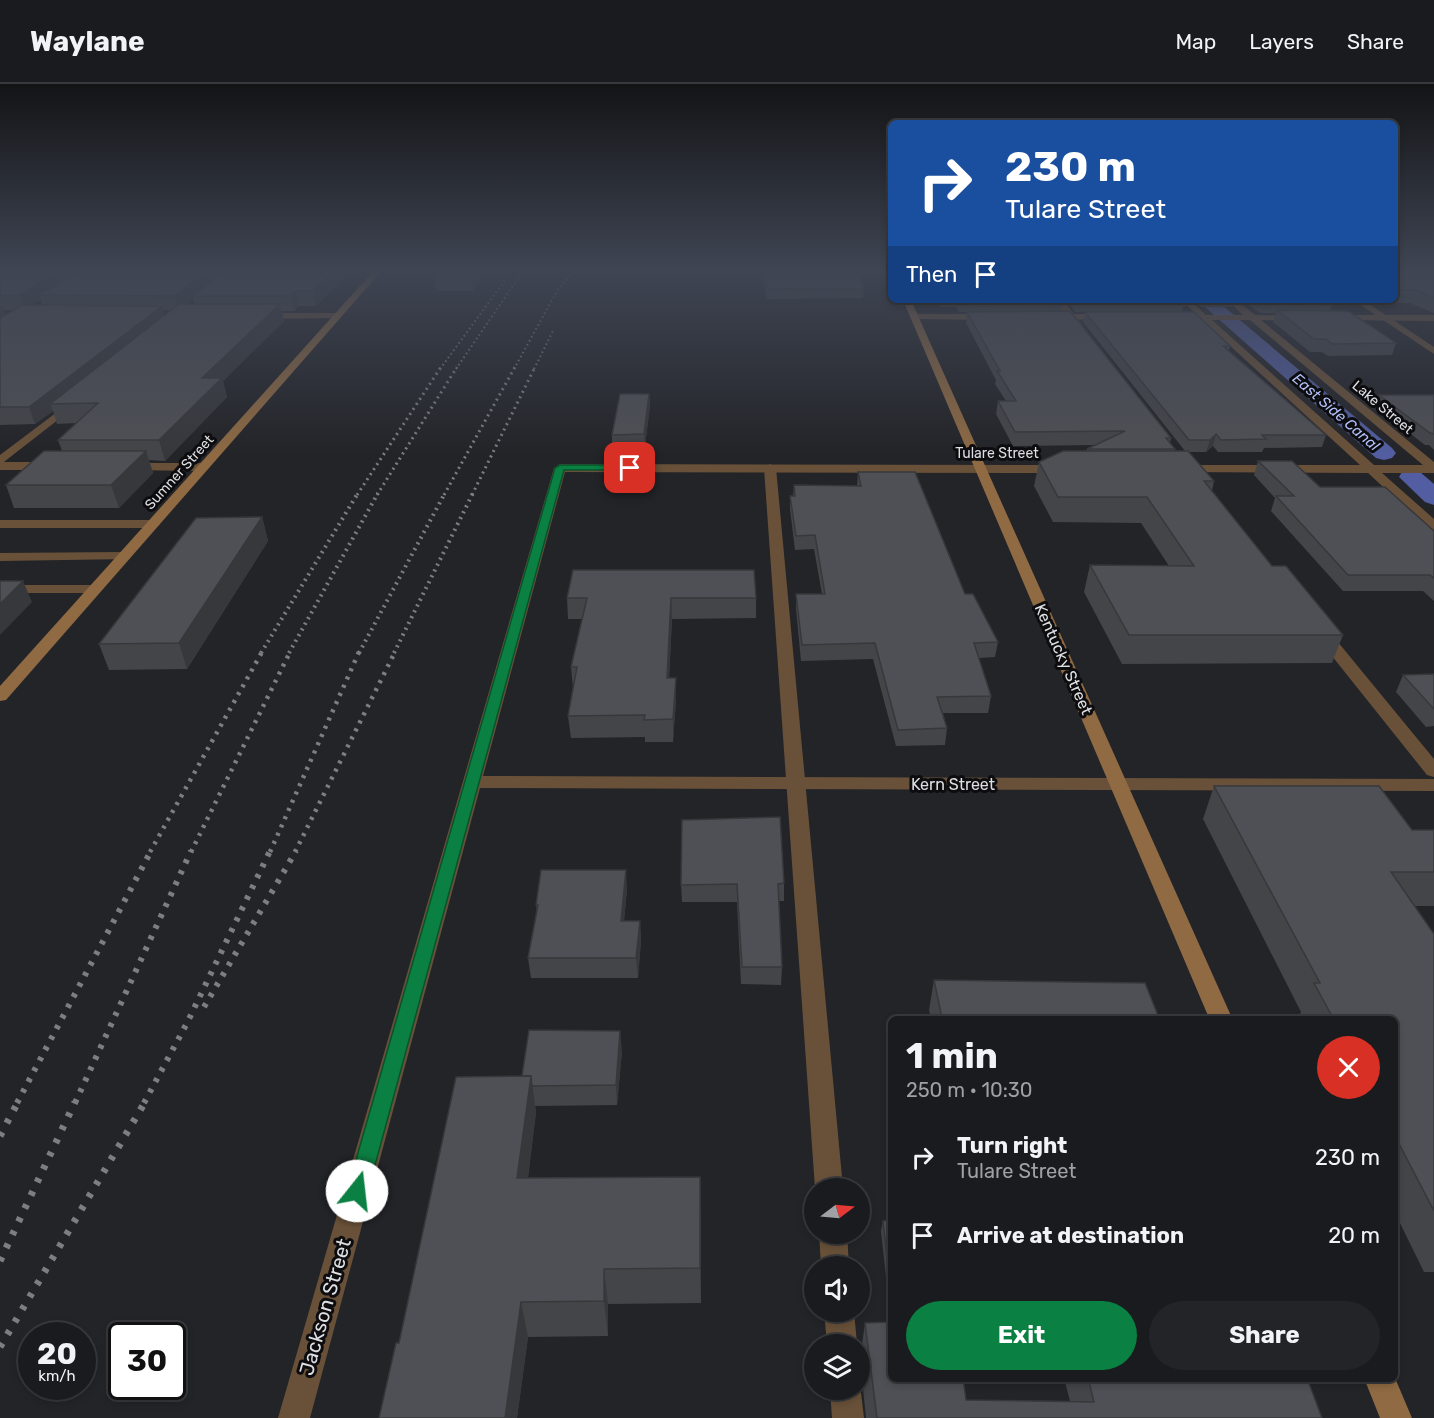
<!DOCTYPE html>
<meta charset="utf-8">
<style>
:root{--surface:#1a1b1e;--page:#232427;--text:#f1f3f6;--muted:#9fa1a4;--line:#38393c;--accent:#0b8043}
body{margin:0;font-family:Rubik,sans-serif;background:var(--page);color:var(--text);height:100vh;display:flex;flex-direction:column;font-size:22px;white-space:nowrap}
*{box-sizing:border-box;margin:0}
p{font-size:20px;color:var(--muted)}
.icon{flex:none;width:33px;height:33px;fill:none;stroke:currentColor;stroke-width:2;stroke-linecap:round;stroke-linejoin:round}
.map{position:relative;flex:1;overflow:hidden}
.side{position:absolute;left:888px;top:932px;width:510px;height:366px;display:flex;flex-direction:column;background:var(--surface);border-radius:9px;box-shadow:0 3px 9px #0003,0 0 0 2px var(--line)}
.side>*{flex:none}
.guide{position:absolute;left:888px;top:36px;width:510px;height:183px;border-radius:9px;box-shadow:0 3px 9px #0003,0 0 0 2px var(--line);background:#1a4fa0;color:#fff;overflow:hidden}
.needle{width:39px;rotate:74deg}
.controls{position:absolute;left:804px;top:1094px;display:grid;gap:12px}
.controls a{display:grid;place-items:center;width:66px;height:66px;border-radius:50%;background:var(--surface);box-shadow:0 3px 9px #0003,0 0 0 2px var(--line);font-size:30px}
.speed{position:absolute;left:18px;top:1238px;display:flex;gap:12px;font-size:30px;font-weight:700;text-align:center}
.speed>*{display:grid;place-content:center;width:78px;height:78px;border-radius:50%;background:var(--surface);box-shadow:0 3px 9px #0003,0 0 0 2px var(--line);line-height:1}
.speed small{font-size:15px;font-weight:400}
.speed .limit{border:3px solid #111;border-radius:9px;background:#fff;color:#111}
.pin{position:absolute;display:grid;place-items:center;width:51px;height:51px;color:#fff;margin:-26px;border-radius:12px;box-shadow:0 3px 9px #0006}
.me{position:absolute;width:66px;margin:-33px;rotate:16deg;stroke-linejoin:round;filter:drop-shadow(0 0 4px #0008)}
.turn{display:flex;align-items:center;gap:21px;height:126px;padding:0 18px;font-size:27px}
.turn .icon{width:78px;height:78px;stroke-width:2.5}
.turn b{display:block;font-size:42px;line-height:51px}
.then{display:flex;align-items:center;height:57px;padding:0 18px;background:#0003;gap:12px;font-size:22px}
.round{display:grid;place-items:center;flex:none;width:63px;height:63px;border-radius:32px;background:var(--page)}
.headline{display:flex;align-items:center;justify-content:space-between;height:102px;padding:0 18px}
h1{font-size:36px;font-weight:700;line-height:45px}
.cta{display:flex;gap:12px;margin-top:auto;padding:12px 18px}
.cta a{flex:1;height:69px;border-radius:36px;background:var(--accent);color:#fff;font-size:24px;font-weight:700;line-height:69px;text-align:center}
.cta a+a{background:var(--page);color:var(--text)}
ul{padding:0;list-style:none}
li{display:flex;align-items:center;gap:18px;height:78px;padding:0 18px}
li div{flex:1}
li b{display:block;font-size:22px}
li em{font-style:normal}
header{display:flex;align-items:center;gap:36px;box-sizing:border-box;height:84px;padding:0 30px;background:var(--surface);border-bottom:2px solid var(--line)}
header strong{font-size:28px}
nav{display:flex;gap:33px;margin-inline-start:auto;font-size:21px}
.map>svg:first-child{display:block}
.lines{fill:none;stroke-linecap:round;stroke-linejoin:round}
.canal{fill:#525ea1;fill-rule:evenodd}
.lane{fill:#695139;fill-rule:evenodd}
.street{fill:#695139;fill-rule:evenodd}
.secondary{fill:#8f6a43;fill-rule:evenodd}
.rail-far5{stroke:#7d7e82;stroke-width:2;stroke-dasharray:1.5 3;stroke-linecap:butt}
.rail-far4{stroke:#7d7e82;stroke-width:3;stroke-dasharray:2 4;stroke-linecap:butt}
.rail-far3{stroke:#7d7e82;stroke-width:4;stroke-dasharray:2 4.5;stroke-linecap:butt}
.rail-far2{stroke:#7d7e82;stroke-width:4.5;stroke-dasharray:3 6;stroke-linecap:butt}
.rail-far1{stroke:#7d7e82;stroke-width:6;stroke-dasharray:4 8;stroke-linecap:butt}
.rail{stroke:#7d7e82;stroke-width:7;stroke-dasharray:4.5 10;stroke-linecap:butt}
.wall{fill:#444549;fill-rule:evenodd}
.shaded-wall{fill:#37383c}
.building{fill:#4f5055;stroke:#37383c;stroke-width:1.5}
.route{fill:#0b8043;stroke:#07532c;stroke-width:1.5}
.labels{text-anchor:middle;stroke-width:6;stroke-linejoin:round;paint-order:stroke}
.far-street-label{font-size:14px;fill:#dedfe2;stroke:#0d0d0f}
.far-water-label{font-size:15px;font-style:italic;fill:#b1bff8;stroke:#0d0d0f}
.street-label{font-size:16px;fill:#dedfe2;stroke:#0d0d0f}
.near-street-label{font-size:20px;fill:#dedfe2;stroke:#0d0d0f}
</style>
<header>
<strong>Waylane</strong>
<nav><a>Map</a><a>Layers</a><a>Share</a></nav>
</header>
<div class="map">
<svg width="1434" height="1334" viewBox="0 0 1434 1334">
<rect width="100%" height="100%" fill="#232428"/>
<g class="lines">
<g class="canal">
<path d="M 1197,216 L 1216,216 L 1392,364 L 1396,369 L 1392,374 L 1384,376 L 1376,374 Z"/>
<path d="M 1411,386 L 1420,388 L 1434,400 L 1434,421 L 1425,418 L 1399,393 L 1402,388 Z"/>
</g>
<g class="lane">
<path d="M 1054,216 L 1063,216 L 1084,243 L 1084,247 L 1078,247 Z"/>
<path d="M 1353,216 L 1363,216 L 1434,263 L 1434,270 Z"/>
<path d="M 73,316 L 78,319 L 77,321 L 0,381 L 0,371 Z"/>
<path d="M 770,380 L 776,384 L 843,1104 L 815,1104 L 764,384 Z"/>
<path d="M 0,436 L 153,436 L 160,440 L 153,444 L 0,444 Z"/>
<path d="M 124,468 L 131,472 L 129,475 L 0,477 L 0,469 Z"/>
<path d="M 0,501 L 95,501 L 102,505 L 95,509 L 0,509 Z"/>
<path d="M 1322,544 L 1328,546 L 1434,675 L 1434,693 L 1427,691 L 1316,552 L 1314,549 L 1316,546 Z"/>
<path d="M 819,1149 L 847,1149 L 849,1182 L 821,1182 Z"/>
<path d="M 824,1227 L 854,1227 L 857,1260 L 827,1260 Z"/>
<path d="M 860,1300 L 864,1334 L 832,1334 L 830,1305 L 860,1305 Z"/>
</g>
<g class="street">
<path d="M 1181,216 L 1190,216 L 1206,231 L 1243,231 L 1227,216 L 1236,216 L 1255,231 L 1300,232 L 1300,236 L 1297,237 L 1261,236 L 1434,378 L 1434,389 L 1382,389 L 1434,435 L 1434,446 L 1429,445 L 1368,389 L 1177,388 L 1177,382 L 1181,381 L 1360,381 L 1202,236 L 1175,235 L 1173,233 L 1178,230 L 1196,230 ZM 1212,236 L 1250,236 L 1423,381 L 1374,381 Z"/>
<path d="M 338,229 L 341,230 L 341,234 L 260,235 L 256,232 L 260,229 Z"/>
<path d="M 915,230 L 991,230 L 996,233 L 991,236 L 912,235 L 910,233 Z"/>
<path d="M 1108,230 L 1113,233 L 1111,235 L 1052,236 L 1047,233 L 1052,230 Z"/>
<path d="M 1337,231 L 1434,231 L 1434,237 L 1334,236 L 1334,232 Z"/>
<path d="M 0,378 L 49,378 L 55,382 L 49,386 L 0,386 Z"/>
<path d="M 128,379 L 204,379 L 210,383 L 204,387 L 124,386 L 122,383 Z"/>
<path d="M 560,380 L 1060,381 L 1066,385 L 1060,389 L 565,388 L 483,692 L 1434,695 L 1434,707 L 480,704 L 310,1334 L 278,1334 L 554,384 Z"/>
</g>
<g class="secondary">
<path d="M 376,184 L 384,184 L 6,616 L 0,617 L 0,602 Z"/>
<path d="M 903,216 L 911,216 L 1232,934 L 1209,934 Z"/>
<path d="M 1364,1294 L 1395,1294 L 1412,1334 L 1380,1334 Z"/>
</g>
<g class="rail-far5">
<path d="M 440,285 L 514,184"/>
<path d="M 456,285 L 525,184"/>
<path d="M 514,285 L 557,207 L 576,184"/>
<path d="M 534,285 L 554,245"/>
</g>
<g class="rail-far4">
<path d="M 357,411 L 441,283"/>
<path d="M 377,411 L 457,283"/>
<path d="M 444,411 L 515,283"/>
<path d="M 472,411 L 535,283"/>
</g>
<g class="rail-far3">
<path d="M 261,569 L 358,409"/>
<path d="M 289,569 L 378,409"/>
<path d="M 359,569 L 445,409"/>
<path d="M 394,569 L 473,409"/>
</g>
<g class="rail-far2">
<path d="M 150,768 L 262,568"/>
<path d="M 191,768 L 290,568"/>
<path d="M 270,768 L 359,568"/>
<path d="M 295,768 L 395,568"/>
</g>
<g class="rail-far1">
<path d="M 204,923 L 296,767"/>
<path d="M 17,1019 L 151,767"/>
<path d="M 75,1019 L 191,767"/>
<path d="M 144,1019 L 187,939 L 270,767"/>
</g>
<g class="rail">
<path d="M 0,1052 L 18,1018"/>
<path d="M 0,1177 L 75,1018"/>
<path d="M 0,1263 L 145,1018"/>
</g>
</g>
<g class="wall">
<path d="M 0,184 L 354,184 L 316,222 L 299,222 L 294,227 L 282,227 L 284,237 L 223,297 L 227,313 L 165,377 L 149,376 L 153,389 L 119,424 L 14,424 L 6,401 L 62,367 L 58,356 L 76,339 L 57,340 L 53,327 L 35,340 L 0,341 ZM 193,215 L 195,220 L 187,220 ZM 41,216 L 42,222 L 32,221 ZM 4,226 L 14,226 L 6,231 ZM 163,226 L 171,226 L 164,232 Z"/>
<path d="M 486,184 L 473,207 L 436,207 L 434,192 Z"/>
<path d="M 606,184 L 665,184 L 664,189 L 606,189 Z"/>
<path d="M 761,184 L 856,184 L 864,204 L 863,214 L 767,215 Z"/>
<path d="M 1395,184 L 1434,184 L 1434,229 L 1410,219 L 1372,219 L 1367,216 L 1395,216 Z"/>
<path d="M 936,216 L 1063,216 L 1061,227 L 1171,354 L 1170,359 L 1175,365 L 1174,367 L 1185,367 L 1083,238 L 1085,228 L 1076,228 L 1065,216 L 1187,216 L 1185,223 L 1183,223 L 1182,228 L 1230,262 L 1229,267 L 1326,351 L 1322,363 L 1264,364 L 1262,368 L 1218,368 L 1213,362 L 1206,368 L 1188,368 L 1214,397 L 1212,407 L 1272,482 L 1343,551 L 1332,579 L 1122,580 L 1084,508 L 1090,481 L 1169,482 L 1141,439 L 1053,438 L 1034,402 L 1039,378 L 1086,367 L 1087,365 L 1095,361 L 1013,362 L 996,330 L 998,317 L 1006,317 L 995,300 L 996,296 L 966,239 L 967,228 L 959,228 L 956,223 L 940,223 Z"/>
<path d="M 1193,216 L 1234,216 L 1232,223 L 1202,223 Z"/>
<path d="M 1240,216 L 1355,216 L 1354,219 L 1333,219 L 1330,227 L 1396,259 L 1392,271 L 1328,272 L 1322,268 L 1310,268 L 1273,238 L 1276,229 L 1261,229 Z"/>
<path d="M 649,310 L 650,321 L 645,362 L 612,363 L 612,351 Z"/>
<path d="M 1379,311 L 1434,311 L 1434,366 L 1429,361 L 1425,361 L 1375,322 Z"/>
<path d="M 1258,377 L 1320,403 L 1434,447 L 1434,517 L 1423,507 L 1343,507 L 1271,427 L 1275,414 L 1254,391 Z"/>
<path d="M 858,388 L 965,510 L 998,558 L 995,573 L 979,574 L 991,612 L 988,629 L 943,629 L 947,644 L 945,661 L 896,662 L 873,575 L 801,577 L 796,525 L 796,510 L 822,510 L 814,465 L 795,466 L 790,425 L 790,412 L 793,412 L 794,401 L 857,402 Z"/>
<path d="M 262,433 L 268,457 L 187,585 L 109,586 L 99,560 Z"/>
<path d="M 567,514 L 756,514 L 756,534 L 672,535 L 669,594 L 676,616 L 673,658 L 645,658 L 645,653 L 571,654 L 568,632 L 573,604 L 571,583 L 582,535 L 568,535 Z"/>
<path d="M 1434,590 L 1434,642 L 1426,643 L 1396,608 L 1403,591 Z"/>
<path d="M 1214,702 L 1412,746 L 1434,746 L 1434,822 L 1414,822 L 1434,850 L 1434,1188 L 1424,1188 L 1395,1129 L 1395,934 L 1298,934 L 1301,928 L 1203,735 Z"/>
<path d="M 784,799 L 784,817 L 779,817 L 782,883 L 781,901 L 741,900 L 737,818 L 682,818 L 681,801 Z"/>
<path d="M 627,805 L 624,837 L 640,837 L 641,857 L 638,894 L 531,894 L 528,874 L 537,828 L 536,821 Z"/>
<path d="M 934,896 L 1159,934 L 931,934 L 929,926 Z"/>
<path d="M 622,967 L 617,1021 L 535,1022 L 536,1028 L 528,1094 L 701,1129 L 701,1219 L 608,1220 L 608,1252 L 528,1253 L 517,1334 L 379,1334 L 522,992 Z"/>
<path d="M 891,1136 L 891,1193 L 886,1193 L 881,1147 L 883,1137 Z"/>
<path d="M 865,1239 L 966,1316 L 1070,1317 L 1064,1294 L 1307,1294 L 1322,1334 L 866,1334 L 860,1275 Z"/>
</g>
<g class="shaded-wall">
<path d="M 65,184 L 92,184 L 39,211 L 41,216 L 25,226 L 20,211 Z"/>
<path d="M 211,184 L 232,184 L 193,212 L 193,215 L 179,226 L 175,212 Z"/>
<path d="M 337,184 L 354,184 L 316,222 L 313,207 Z"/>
<path d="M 476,184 L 486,184 L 473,207 L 471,192 Z"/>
<path d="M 296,207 L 299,222 L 294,227 L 291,212 Z"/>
<path d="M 280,220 L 284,237 L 223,297 L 227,313 L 165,377 L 159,356 L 202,294 Z"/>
<path d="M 3,221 L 8,236 L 0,242 L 0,223 Z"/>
<path d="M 162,222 L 166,237 L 50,320 L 53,327 L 35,340 L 29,323 Z"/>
<path d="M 649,310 L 650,321 L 645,362 L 644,350 Z"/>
<path d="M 1216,350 L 1213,362 L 1206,368 L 1210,356 Z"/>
<path d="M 146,367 L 153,389 L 119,424 L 111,401 Z"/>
<path d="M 262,433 L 268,457 L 187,585 L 179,559 Z"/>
<path d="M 23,497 L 32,518 L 0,551 L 0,520 Z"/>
<path d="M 671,514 L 672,535 L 668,616 L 667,594 Z"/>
<path d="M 676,594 L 676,616 L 673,658 L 673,635 Z"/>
<path d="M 626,786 L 627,805 L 622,857 L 621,837 Z"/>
<path d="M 640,837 L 641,857 L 638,894 L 636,874 Z"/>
<path d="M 620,947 L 622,967 L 617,1021 L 616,1001 Z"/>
<path d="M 531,992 L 536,1028 L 523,1130 L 517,1094 Z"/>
<path d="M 700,1093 L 701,1129 L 701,1219 L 700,1184 Z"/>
<path d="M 604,1185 L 608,1220 L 608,1252 L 604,1217 Z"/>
<path d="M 521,1218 L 528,1253 L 517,1334 L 505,1334 Z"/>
</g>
<g class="building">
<path d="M 0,184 L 65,184 L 20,211 L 0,212 Z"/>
<path d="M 83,184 L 211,184 L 175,212 L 39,211 Z"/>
<path d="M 228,184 L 337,184 L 313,207 L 296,207 L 291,212 L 193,212 Z"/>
<path d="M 440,184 L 476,184 L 471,192 L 434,192 Z"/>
<path d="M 763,184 L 856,184 L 864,204 L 767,205 Z"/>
<path d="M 1395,184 L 1434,184 L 1434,214 L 1415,206 L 1395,206 Z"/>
<path d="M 179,220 L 280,220 L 202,294 L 222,294 L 159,356 L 58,356 L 98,319 L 50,320 Z"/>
<path d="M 22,221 L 162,222 L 29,323 L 0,323 L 0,234 Z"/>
<path d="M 1277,226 L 1348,227 L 1396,259 L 1332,260 L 1326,255 L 1314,255 Z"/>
<path d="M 1070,227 L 1171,354 L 1166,354 L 1175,365 L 1087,365 L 1125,347 L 1015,348 L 998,317 L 1016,317 L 997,287 L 1000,287 L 967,228 Z"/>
<path d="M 1085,228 L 1194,228 L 1230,262 L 1223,262 L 1326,351 L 1262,351 L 1266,355 L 1221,356 L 1216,350 L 1210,356 L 1189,356 Z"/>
<path d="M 620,310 L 649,310 L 644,350 L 612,351 Z"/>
<path d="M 1379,311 L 1434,311 L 1434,350 L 1430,349 Z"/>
<path d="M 44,367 L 146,367 L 111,401 L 6,401 Z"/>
<path d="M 1063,367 L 1188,367 L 1214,397 L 1204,397 L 1272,482 L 1286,482 L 1343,551 L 1129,551 L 1090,481 L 1194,482 L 1147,413 L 1058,413 L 1039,378 Z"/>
<path d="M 1258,377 L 1292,377 L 1320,403 L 1385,403 L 1434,447 L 1434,494 L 1430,491 L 1348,491 L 1276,412 L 1294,412 Z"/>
<path d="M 858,388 L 915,388 L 965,510 L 973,510 L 998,558 L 974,559 L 991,612 L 937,613 L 947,644 L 898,646 L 875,559 L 802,561 L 796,510 L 825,510 L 815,451 L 796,452 L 790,412 L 795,412 L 794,401 L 861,402 Z"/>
<path d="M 262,433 L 179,559 L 99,560 L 196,434 Z"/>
<path d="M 573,486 L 754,486 L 756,514 L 671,514 L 667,594 L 676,594 L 673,635 L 644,636 L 645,631 L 568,632 L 577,583 L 571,583 L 587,514 L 567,514 Z"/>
<path d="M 0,497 L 23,497 L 0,520 Z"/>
<path d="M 1434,590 L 1434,625 L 1403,591 Z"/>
<path d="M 1214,702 L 1379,702 L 1412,746 L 1434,746 L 1434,788 L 1391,788 L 1434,850 L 1434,1127 L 1395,1052 L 1395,934 L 1333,934 L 1314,899 L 1320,899 Z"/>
<path d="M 780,733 L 784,799 L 778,800 L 782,883 L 742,883 L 737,800 L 681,801 L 682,736 Z"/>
<path d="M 541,786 L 626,786 L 621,837 L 640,837 L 636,874 L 528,874 L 538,821 L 536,821 Z"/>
<path d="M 934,896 L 1145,899 L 1159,934 L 942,934 Z"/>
<path d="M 529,946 L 620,947 L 616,1001 L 532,1002 L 531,992 L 522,992 Z"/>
<path d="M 531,992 L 517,1094 L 700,1093 L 700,1184 L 604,1185 L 604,1217 L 521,1218 L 505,1334 L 379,1334 L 396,1259 L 399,1259 L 456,993 Z"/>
<path d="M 891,1136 L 891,1183 L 888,1183 L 883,1137 Z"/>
<path d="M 891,1238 L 891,1294 L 963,1294 L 966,1316 L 1094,1318 L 1088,1294 L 1307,1294 L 1322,1334 L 877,1334 L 865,1239 Z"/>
</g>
<linearGradient id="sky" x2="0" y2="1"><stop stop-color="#131416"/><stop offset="0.5" stop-color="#3f4553"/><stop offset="1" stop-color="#3f4553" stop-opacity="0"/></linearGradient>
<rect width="1434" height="371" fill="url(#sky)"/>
<path class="route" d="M 630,381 L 633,382 L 633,386 L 564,386 L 368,1107 L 365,1113 L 357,1116 L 350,1113 L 347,1107 L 555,384 L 560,381 Z"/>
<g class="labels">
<g class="far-street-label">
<text transform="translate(1383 323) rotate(40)" y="5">Lake Street</text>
<text x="997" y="374">Tulare Street</text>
<text transform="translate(179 388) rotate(-48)" y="5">Sumner Street</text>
</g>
<g class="far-water-label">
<text transform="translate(1336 328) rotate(41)" y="5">East Side Canal</text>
</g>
<g class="street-label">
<text transform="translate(1064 575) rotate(66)" y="6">Kentucky Street</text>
<text x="953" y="706">Kern Street</text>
</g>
<g class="near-street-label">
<text transform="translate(325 1223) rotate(-74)" y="7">Jackson Street</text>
</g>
</g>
</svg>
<div class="controls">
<a><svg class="needle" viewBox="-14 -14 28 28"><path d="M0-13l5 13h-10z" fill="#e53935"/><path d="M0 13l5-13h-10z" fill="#9fa1a4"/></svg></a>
<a><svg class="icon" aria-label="sound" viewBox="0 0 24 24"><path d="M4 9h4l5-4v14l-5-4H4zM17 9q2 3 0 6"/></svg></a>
<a><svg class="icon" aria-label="layers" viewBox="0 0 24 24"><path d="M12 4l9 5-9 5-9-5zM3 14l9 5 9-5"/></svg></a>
</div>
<div class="speed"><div>20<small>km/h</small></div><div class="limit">30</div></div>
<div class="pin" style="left:630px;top:384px;background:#d93025"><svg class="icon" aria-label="arrive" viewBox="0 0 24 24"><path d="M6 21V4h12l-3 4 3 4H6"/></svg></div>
<svg class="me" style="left:357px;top:1107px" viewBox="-20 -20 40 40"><circle r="19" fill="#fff"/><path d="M0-13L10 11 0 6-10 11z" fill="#0b8043"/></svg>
<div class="guide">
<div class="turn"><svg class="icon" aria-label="right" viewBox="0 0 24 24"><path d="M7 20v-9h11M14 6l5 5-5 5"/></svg><div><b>230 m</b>Tulare Street</div></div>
<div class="then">Then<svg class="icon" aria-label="arrive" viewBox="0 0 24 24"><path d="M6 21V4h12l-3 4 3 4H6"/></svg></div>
</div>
<section class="side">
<div class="headline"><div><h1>1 min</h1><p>250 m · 10:30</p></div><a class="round" style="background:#d93025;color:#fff"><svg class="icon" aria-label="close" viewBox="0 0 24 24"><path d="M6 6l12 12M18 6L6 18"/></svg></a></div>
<ul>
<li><svg class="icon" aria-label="right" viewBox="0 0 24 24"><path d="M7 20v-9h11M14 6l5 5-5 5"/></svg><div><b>Turn right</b><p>Tulare Street</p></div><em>230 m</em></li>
<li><svg class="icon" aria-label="arrive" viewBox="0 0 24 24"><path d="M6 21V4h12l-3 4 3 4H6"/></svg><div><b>Arrive at destination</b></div><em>20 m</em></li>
</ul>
<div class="cta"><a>Exit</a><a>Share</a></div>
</section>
</div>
